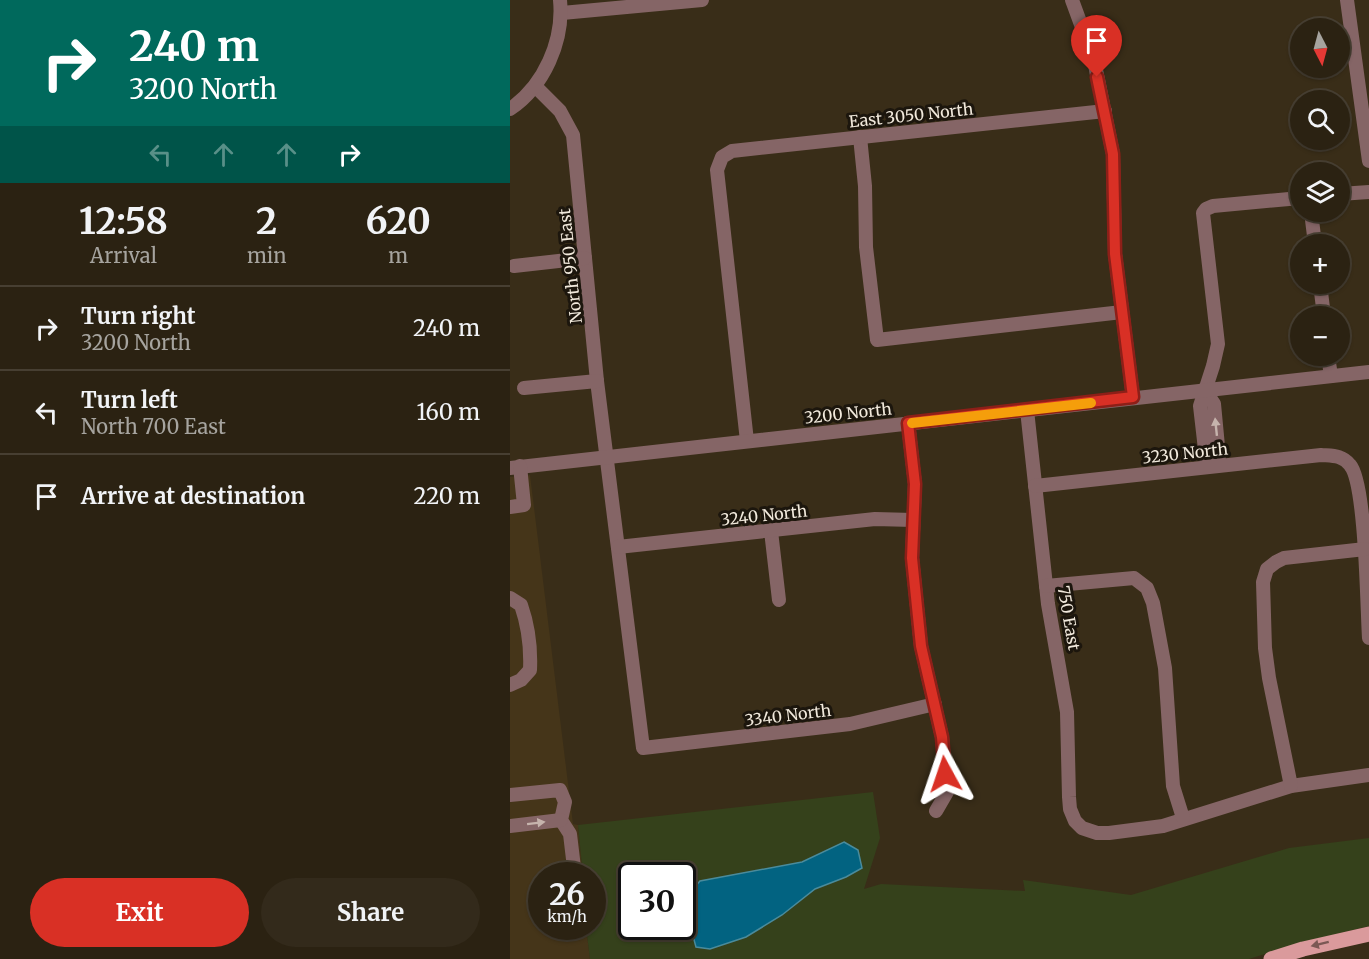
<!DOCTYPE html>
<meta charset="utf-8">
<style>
:root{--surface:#2b2212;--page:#332a1b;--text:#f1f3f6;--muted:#a6a49f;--line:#473f32;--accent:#d93025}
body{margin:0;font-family:Merriweather,serif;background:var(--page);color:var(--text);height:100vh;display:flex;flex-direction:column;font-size:22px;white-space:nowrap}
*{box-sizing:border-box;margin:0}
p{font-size:20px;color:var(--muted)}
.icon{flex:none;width:33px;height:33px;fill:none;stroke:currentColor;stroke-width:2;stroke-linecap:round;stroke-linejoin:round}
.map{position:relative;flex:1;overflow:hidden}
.panel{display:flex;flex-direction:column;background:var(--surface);width:510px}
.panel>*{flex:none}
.guide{background:#00695c;color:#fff;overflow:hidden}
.needle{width:39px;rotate:174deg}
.buttons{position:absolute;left:780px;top:18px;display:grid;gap:12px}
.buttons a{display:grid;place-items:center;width:60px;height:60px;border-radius:50%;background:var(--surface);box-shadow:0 2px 4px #0004,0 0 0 2px var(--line);font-size:30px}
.speed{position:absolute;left:18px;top:862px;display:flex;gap:12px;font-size:30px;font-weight:700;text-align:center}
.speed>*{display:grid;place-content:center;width:78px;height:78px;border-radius:50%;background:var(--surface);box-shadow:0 2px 4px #0004,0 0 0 2px var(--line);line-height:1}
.speed small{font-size:15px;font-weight:400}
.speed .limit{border:3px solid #111;border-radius:9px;background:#fff;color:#111}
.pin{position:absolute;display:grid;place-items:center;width:51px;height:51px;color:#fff;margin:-62px -26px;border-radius:50% 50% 50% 0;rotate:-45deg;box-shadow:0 0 6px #0007}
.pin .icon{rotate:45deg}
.me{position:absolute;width:66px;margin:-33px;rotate:355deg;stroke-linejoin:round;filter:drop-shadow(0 0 4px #0008)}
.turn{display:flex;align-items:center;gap:21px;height:126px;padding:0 30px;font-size:27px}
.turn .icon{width:78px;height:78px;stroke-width:2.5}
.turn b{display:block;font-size:42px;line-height:51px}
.lanes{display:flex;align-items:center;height:57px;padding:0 30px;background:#0003;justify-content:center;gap:30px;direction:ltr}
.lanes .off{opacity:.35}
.eta{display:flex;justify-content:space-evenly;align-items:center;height:102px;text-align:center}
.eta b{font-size:36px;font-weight:700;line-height:42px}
.cta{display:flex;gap:12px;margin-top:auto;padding:12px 30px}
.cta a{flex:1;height:69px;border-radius:36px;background:var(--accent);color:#fff;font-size:24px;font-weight:700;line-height:69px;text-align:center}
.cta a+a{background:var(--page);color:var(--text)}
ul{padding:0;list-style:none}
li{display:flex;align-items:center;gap:18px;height:84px;padding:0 30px;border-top:2px solid var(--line)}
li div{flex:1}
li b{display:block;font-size:22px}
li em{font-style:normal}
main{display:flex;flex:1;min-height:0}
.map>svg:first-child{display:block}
.built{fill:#453519}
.green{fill:#35411b;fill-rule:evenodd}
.water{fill:#026381;stroke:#4a8b9c;stroke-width:1.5}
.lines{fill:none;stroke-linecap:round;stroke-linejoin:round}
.minor{stroke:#856566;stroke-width:14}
.major{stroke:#da9a9c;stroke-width:15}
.oneway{fill:#c6b4ad}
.oneway2{fill:#7b5854}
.route-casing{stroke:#8d1f18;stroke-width:15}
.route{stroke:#d93025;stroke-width:10}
.slow{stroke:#f59e0b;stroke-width:10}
.labels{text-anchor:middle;stroke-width:6;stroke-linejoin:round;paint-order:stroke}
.street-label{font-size:16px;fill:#f1e9dc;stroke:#1c160d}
</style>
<main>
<section class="panel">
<div class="guide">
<div class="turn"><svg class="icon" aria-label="right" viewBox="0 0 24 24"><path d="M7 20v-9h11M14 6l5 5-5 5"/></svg><div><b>240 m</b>3200 North</div></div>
<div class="lanes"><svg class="icon off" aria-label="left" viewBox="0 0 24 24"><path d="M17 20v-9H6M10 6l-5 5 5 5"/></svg><svg class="icon off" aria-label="ahead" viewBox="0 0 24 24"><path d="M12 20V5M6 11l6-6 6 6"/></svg><svg class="icon off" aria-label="ahead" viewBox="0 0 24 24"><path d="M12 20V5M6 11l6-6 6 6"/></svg><svg class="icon" aria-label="right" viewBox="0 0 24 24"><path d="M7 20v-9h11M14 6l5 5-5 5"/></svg></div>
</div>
<div class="eta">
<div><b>12:58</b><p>Arrival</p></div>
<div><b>2</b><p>min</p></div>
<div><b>620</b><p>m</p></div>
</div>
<ul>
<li><svg class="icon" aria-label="right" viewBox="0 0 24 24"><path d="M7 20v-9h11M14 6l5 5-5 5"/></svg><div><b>Turn right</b><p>3200 North</p></div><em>240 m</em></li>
<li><svg class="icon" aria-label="left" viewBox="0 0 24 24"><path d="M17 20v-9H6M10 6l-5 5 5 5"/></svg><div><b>Turn left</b><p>North 700 East</p></div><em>160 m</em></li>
<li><svg class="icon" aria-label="arrive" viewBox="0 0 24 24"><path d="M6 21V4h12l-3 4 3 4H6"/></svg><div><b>Arrive at destination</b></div><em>220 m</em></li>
</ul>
<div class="cta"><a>Exit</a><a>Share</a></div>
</section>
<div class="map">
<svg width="859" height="959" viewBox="0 0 859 959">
<rect width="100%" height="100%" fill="#392d18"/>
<path class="built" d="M 20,475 L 63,824 L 68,825 L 73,876 L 32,876 L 32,927 L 76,927 L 80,959 L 0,959 L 0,477 Z"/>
<path class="green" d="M 363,792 L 370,838 L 354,889 L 371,884 L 515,891 L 513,880 L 621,895 L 779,848 L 859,838 L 859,926 L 790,943 L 739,959 L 80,959 L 76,927 L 82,927 L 82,876 L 73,876 L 68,825 ZM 122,876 L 172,876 L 172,927 L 122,927 Z"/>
<path class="water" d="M 334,842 L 348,850 L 352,868 L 336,877 L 305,889 L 272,915 L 236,937 L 200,949 L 186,947 L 183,936 L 183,889 L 190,881 L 292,862 Z"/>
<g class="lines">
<g class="minor">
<path d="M 562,0 L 584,60 L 603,154 L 605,254 L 623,397"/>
<path d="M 837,0 L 859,161"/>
<path d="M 52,13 L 192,0"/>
<path d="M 25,86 L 50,111 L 63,135 L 87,381 L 133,748 L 340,724 L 425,704"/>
<path d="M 0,109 C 34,86 54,41 50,0"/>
<path d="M 350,137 L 355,186 L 356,247 L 367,340 L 612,312"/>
<path d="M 830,194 L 859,192"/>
<path d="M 801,212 L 805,244"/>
<path d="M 4,266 L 75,258"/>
<path d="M 810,284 L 814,316"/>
<path d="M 818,356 L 821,376"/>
<path d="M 14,388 L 87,381"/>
<path d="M 694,389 L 704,404 L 709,457 L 703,466 L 696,458 L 690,406 L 703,366 L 708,344 L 693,213 L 696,209 L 703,206 L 790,198"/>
<path d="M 517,410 L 538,604 L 557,712 L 559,797 L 560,809 L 565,821 L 572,828 L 587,833 L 599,833 L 653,826 L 781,786 L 859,775"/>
<path d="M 398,423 L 405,484 L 402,558 L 411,646 L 432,737 L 437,792 L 426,811"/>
<path d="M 237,441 L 207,170 L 212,157 L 222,151 L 595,111"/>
<path d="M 0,468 L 859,372"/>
<path d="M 525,486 L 811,455 C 823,456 832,455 840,465 C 856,483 857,608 859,638"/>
<path d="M 0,507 L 14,505 L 10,466"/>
<path d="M 261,531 L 269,600"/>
<path d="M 108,547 L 365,519 L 403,520"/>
<path d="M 536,586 L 624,578 L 637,588 L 643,603 L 655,668 L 663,786 L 673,818"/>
<path d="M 0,598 L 11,605 C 18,625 21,648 20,670 L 11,680 L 0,685"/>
<path d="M 781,786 L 759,678 L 755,648 L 753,582 L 757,569 L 766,562 L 774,558 L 855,549"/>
<path d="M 0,795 L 50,790 L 55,802 L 51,820 L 60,834 L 65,876"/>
<path d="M 0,826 L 51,820"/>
</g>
<path class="major" d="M 761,959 L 793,949 L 859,934"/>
</g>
<defs><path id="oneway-solid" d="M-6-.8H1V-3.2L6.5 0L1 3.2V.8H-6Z" transform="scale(1.5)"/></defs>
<g class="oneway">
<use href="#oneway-solid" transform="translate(706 427) rotate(-96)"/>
<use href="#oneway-solid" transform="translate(26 823) rotate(-7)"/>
</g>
<use class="oneway2" href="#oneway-solid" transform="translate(810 944) rotate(166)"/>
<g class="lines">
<g class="route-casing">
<path id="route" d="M 435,774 L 432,737 L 411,646 L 402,558 L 405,484 L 398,423 L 623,397 L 605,254 L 603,154 L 587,77"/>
</g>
<use href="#route" class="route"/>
<path class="slow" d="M 402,423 L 581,403"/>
</g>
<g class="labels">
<g class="street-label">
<text transform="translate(401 115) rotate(-6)" y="6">East 3050 North</text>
<text transform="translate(60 266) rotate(-96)" y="6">North 950 East</text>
<text transform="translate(338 413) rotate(-6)" y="6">3200 North</text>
<text transform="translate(675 453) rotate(-6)" y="6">3230 North</text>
<text transform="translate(254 515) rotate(-6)" y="6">3240 North</text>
<text transform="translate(559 618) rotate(80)" y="6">750 East</text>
<text transform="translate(278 715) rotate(-7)" y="6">3340 North</text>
</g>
</g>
</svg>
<div class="buttons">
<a><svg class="needle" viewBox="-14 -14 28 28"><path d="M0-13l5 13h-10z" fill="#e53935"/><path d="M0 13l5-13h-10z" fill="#a6a49f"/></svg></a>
<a><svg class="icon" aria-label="search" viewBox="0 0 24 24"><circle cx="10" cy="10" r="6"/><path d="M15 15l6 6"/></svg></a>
<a><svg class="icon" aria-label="layers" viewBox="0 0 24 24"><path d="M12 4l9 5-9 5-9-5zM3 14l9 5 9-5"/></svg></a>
<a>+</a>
<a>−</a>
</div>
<div class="speed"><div>26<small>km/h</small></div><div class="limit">30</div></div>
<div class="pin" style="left:587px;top:77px;background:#d93025"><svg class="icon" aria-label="arrive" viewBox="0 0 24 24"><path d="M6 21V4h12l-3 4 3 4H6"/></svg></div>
<svg class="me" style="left:435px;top:774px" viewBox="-20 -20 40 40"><path d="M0-17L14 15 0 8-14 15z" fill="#d93025" stroke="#fff" stroke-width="4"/></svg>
</div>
</main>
